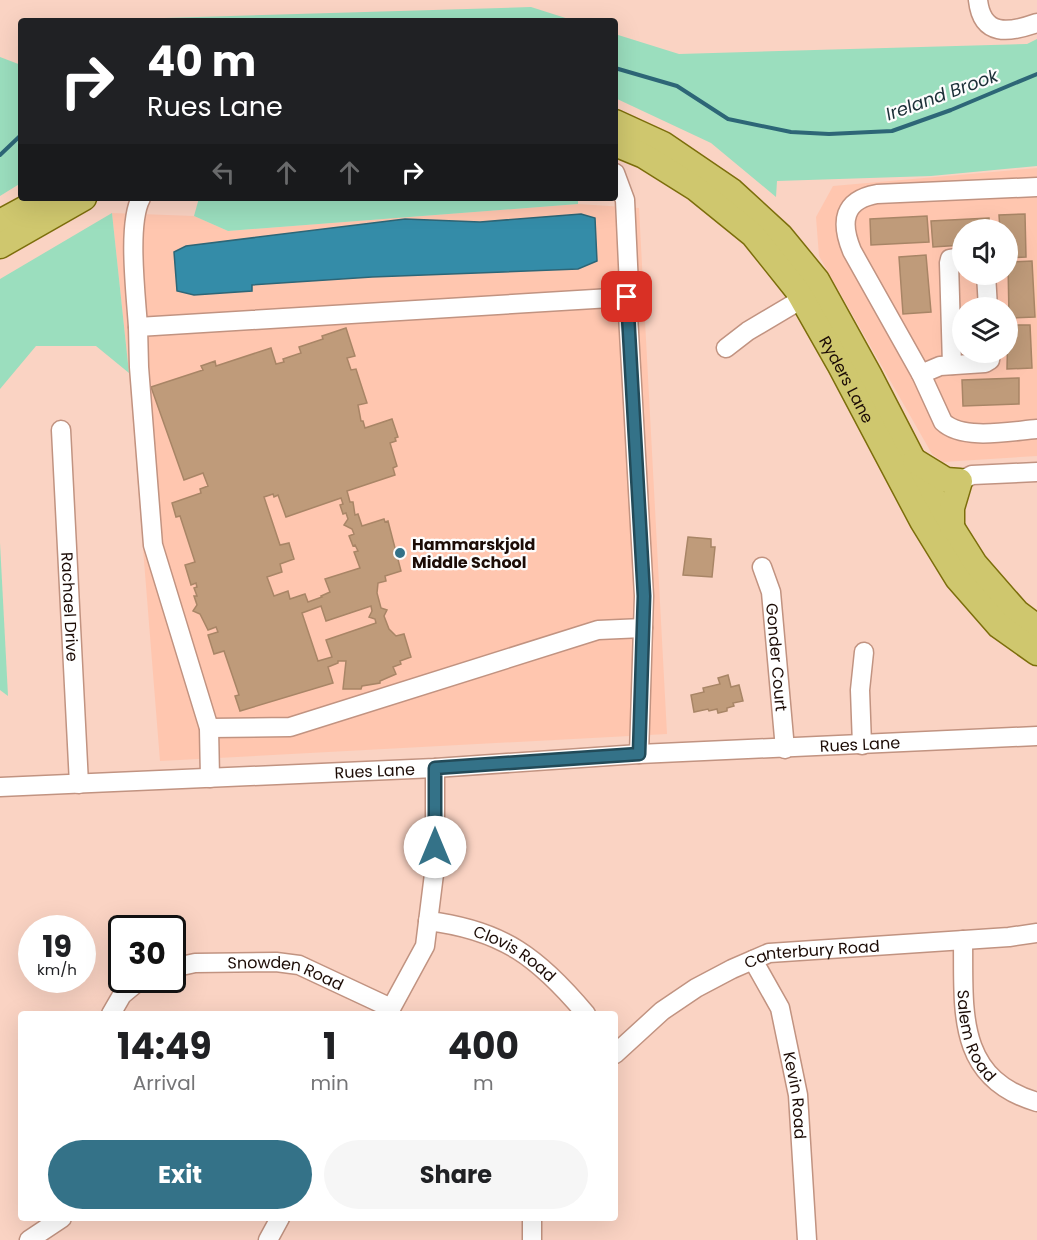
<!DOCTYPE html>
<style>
:root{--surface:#fff;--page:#f6f6f6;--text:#202124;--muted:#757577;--accent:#347288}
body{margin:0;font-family:Poppins,sans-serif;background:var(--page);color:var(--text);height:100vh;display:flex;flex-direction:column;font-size:22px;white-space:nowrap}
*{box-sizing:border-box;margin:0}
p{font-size:20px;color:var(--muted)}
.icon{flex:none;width:33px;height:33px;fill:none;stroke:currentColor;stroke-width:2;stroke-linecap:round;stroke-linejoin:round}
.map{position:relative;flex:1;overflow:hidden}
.drawer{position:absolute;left:18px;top:1011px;width:600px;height:210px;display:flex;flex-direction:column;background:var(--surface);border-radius:6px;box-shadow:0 6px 24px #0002}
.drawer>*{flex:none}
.guide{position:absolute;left:18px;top:18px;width:600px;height:183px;border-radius:6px;box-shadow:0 6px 24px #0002;background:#202124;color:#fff;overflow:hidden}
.fabs{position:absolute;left:952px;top:219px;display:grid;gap:12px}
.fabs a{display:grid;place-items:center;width:66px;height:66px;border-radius:50%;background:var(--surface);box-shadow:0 6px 24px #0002;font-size:30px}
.speed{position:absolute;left:18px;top:915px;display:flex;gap:12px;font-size:30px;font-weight:700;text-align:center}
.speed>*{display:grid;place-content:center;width:78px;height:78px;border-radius:50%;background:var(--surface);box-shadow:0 6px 24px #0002;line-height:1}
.speed small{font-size:15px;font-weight:400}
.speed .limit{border:3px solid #111;border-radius:9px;background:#fff;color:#111}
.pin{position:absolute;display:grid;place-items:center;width:51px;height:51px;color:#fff;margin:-26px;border-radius:12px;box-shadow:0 3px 9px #0006}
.me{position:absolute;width:66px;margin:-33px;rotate:0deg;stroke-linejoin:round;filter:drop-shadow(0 0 4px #0008)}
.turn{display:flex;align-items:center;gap:21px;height:126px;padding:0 30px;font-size:27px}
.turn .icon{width:78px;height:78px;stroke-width:2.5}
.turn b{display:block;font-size:42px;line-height:51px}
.lanes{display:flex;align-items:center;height:57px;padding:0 30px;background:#0003;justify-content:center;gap:30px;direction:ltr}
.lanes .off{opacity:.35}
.eta{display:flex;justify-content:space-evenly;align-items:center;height:102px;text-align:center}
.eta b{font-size:36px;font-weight:700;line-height:42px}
.button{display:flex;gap:12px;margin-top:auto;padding:12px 30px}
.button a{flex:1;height:69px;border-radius:36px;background:var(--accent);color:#fff;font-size:24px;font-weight:700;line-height:69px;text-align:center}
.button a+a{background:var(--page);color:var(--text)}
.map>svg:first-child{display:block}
.built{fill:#ffc6af;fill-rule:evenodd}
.green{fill:#9bdebe}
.water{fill:#348ca8;stroke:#2d6677;stroke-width:1.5}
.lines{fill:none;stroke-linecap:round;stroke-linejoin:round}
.stream{stroke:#2d6677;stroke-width:4}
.building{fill:#bf9b7a;stroke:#a88566;stroke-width:1.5;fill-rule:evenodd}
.minor-casing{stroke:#c19381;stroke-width:21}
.major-casing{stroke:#7c6e0b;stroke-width:27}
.minor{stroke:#fff;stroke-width:18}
.major{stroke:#cfc76e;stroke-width:24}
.route-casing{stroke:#224a58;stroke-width:15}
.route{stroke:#347288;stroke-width:10}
.poi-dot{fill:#347288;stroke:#fdfdfd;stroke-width:2}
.labels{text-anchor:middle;stroke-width:4.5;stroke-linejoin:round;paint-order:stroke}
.street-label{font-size:16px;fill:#1c0c06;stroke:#fdfdfd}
.poi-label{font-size:16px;font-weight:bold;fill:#1c0c06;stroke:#fdfdfd;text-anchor:start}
.water-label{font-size:18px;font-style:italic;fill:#1c3038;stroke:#fdfdfd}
</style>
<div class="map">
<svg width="1037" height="1240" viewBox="0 0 1037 1240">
<rect width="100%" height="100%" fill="#fad3c3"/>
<g class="built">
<path d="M 1037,168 L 1037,456 L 943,462 L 932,454 L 819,256 L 816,217 L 833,186 ZM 963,230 L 1008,230 L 1008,274 L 963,274 ZM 963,308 L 1008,308 L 1008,352 L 963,352 Z"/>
<path d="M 578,204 L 639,208 L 667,734 L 160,761 L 129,373 L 112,213 L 194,216 L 228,231 Z"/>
</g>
<g class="green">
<path d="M 531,7 L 575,21 L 156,21 L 164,18 Z"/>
<path d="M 615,34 L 679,54 L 1027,44 L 1037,39 L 1037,166 L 931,176 L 777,181 L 776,197 L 711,143 L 615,98 Z"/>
<path d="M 0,57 L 21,65 L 21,183 L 0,196 Z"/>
<path d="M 199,198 L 578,198 L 578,204 L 228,231 L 194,216 Z"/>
<path d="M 112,213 L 129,373 L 96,346 L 36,346 L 0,389 L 0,279 Z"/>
<path d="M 0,543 L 8,696 L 0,690 Z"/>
</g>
<path class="water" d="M 581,214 L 595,218 L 597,261 L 578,269 L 372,277 L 252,285 L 252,291 L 194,295 L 177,291 L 174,252 L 186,246 L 405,219 L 480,222 Z"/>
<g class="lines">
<g class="stream">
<path d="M 615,68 L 677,86 L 728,119 L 791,132 L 829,134 L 892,131 L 951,110 L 1037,74"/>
<path d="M 0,155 L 21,135"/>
</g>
</g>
<g class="building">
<path d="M 1025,214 L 1026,257 L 1008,258 L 1008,230 L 1000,230 L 999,215 Z"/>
<path d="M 927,216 L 929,242 L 871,245 L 870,219 Z"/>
<path d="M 989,218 L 990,230 L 963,230 L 963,245 L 933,247 L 931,221 Z"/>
<path d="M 926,255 L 931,312 L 903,314 L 899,257 Z"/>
<path d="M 1032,261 L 1035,317 L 1009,318 L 1008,262 Z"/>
<path d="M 1008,325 L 1030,325 L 1032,368 L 1007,369 Z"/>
<path d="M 346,328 L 355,356 L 347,358 L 351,370 L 356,369 L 367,403 L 358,405 L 361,421 L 363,421 L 365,428 L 392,419 L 398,437 L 395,438 L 396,441 L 390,443 L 397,466 L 393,468 L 395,475 L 347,491 L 350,502 L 353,502 L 355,515 L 358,514 L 362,526 L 384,519 L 385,522 L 388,521 L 401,571 L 385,576 L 386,581 L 378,583 L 377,593 L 381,608 L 387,610 L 384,616 L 389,629 L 396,636 L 404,634 L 411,657 L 400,661 L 401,664 L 393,667 L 396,674 L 380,681 L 380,683 L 362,686 L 361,689 L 343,689 L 346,661 L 338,661 L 338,663 L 328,667 L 333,683 L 240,711 L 235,696 L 239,695 L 224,651 L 214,654 L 208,635 L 218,632 L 216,627 L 208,630 L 200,614 L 193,611 L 197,605 L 194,596 L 197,596 L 194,588 L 197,587 L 196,583 L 191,585 L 185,565 L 195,562 L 180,516 L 176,517 L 172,503 L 201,493 L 200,489 L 208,486 L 203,473 L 184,480 L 151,387 L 203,370 L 201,366 L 215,361 L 216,366 L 271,348 L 276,364 L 284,362 L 283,359 L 301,353 L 299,347 L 323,339 L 322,336 ZM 273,494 L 274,497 L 278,495 L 286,517 L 341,498 L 343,504 L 340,505 L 343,514 L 346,513 L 348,519 L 344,525 L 352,529 L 354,534 L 349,536 L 353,546 L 355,545 L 358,551 L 354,552 L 360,568 L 325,579 L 330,592 L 321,596 L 322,597 L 308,602 L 305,594 L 290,599 L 288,591 L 274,596 L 267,577 L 282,572 L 280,564 L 294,559 L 289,543 L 280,545 L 264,497 ZM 321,606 L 326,621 L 371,606 L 372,611 L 369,617 L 375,619 L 376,623 L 326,640 L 332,657 L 318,661 L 302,613 Z"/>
<path d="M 1019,378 L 1019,404 L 963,406 L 962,380 Z"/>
<path d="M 688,537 L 711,539 L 711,547 L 715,547 L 712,577 L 683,575 Z"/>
<path d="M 728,675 L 731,687 L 739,685 L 743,701 L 733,703 L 734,706 L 727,708 L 727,711 L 718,713 L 717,709 L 709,711 L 708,709 L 694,712 L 691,695 L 704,692 L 703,688 L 720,684 L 718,678 Z"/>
</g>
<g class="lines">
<g class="minor-casing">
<g id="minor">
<path d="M 978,0 C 982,37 1009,33 1037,23"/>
<path d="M 615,173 L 625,200 L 629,286 L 627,297"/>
<path d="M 1037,187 L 877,194 C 843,200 840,222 852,251 L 921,374 L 943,422 C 963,441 1011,431 1037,429"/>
<path d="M 986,274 L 988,308"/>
<path d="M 138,327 C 136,295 127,224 141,198"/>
<path d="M 726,348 L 748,331 L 802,299"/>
<path d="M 952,365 L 949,263 L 950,259 L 963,257"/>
<path d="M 921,374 L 940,366 L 985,363 L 990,360 L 991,352"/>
<path id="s1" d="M 61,430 L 79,784"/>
<path d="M 960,481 L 972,475 L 1037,472"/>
<path id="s2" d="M 762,567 L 771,592 L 785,749"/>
<path d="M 209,728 L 290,727 L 598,630 L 643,628"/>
<path d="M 862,745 L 860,690 L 864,652"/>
<path d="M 210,778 L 209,728 L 153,545 L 139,367 L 138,327 L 627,297 L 644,596 L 639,754"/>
<path id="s3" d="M 0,787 L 435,768 L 639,754 L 1037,736"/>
<path id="s4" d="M 428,921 C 503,930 539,958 586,1014"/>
<path id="s5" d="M 963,940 C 964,1009 955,1078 1037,1102"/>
<path id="s6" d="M 753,960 L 780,1008 L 798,1095 L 807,1240"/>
<path id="s7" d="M 172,968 L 195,963 L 276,962 L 299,965 L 391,1008"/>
<path d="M 111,1014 L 122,995 L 140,980"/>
<path d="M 388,1014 L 425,946 L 435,866 L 435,768"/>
<path id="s8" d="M 615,1054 L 662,1011 L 696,988 L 732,969 L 769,953 L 1009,937 L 1037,933"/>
<path d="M 29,1240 L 62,1218"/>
<path d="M 268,1240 L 280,1218"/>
<path d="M 532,1240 L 532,1218"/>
</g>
</g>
<g class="major-casing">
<g id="major">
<path d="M 615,122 L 663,144 L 732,191 L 781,236 L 817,280 L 869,374 L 931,494 L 975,564 L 1017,612 L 1037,627"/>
<path id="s9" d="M 615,144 L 644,156 L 695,188 L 753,235 L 797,290 L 839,364 L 922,521 L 957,578 L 999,626 L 1037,653"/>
<path d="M 0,222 L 44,198"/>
<path d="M 0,246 L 84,198"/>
<path d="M 915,461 L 946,480 L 960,481 L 952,508 L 952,528"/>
</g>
</g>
<use href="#minor" class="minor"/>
<use href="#major" class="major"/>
</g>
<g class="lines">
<g class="route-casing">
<path id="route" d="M 435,847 L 435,768 L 639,754 L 644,596 L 627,297"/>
</g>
<use href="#route" class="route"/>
</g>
<circle class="poi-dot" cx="400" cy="553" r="6"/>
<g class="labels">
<g class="street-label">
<text dy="6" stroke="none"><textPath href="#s9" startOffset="339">Ryders Lane</textPath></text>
<text dy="6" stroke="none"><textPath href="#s1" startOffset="177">Rachael Drive</textPath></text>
<text dy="6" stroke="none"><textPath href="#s2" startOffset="92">Gonder Court</textPath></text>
<text dy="6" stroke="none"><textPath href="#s3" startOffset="861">Rues Lane</textPath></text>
<text dy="6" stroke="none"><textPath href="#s3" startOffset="375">Rues Lane</textPath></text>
<text dy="6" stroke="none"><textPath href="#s4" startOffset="94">Clovis Road</textPath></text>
<text dy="6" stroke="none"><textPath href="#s8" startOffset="228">Canterbury Road</textPath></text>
<text dy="6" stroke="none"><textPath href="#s7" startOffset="116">Snowden Road</textPath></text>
<text dy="6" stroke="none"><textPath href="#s5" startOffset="98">Salem Road</textPath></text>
<text dy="6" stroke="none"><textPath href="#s6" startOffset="144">Kevin Road</textPath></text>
</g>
<g class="poi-label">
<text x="412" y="550">Hammarskjold<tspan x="412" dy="18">Middle School</tspan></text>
</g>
<g class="water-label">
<text transform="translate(942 95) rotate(-20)" y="6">Ireland Brook</text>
</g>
</g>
</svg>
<div class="fabs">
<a><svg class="icon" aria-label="sound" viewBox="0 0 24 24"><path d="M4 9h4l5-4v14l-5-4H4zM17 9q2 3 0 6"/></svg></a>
<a><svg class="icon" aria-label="layers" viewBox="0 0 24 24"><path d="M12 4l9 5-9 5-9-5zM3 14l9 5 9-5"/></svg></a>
</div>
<div class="speed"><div>19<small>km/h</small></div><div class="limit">30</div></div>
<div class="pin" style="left:627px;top:297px;background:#d93025"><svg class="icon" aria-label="arrive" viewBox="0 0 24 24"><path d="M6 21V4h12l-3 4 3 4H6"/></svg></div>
<svg class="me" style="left:435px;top:847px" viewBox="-20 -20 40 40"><circle r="19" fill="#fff"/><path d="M0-13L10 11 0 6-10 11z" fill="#347288"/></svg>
<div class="guide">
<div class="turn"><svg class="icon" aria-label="right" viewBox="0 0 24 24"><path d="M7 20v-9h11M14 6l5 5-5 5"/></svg><div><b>40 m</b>Rues Lane</div></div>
<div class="lanes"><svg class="icon off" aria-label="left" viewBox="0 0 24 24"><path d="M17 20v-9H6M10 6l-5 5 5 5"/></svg><svg class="icon off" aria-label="ahead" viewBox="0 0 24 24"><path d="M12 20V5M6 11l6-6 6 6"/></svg><svg class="icon off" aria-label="ahead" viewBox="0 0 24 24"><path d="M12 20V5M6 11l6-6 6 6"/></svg><svg class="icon" aria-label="right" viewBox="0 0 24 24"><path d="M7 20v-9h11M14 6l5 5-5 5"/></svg></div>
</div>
<section class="drawer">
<div class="eta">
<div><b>14:49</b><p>Arrival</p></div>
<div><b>1</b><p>min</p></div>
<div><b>400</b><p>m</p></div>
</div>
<div class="button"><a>Exit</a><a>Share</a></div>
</section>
</div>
